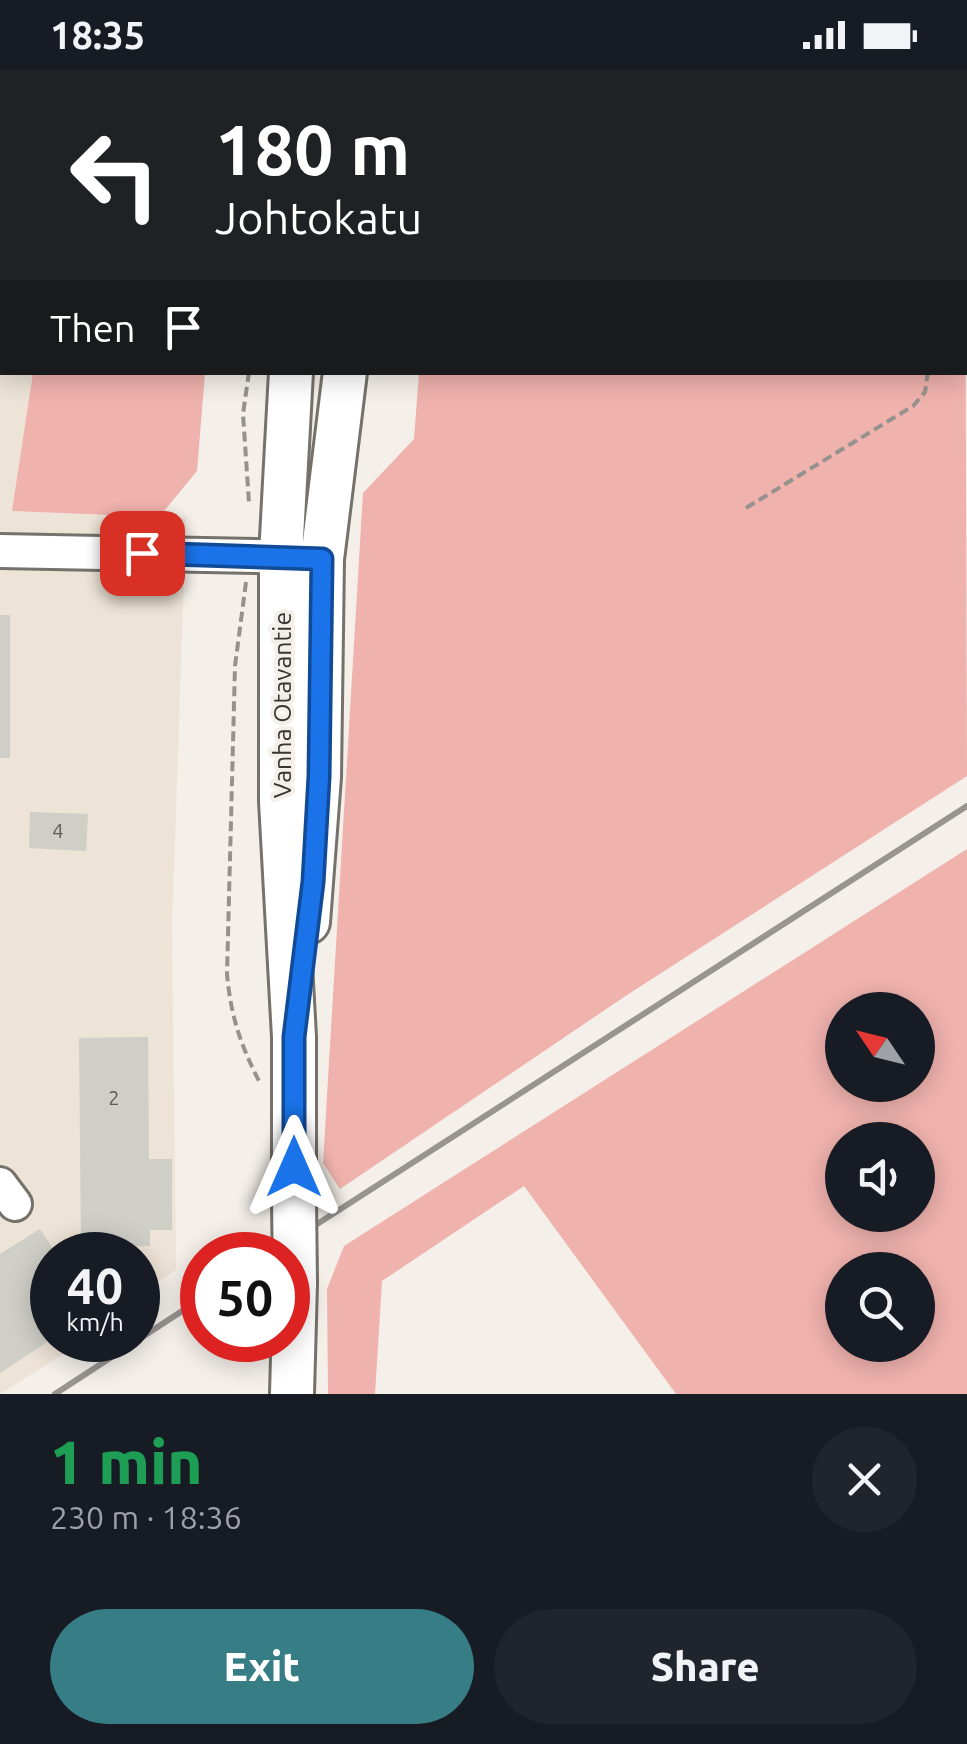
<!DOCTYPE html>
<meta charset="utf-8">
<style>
:root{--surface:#171b24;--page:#20242c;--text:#f1f3f6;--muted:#9ea1a6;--accent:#367d85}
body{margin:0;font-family:Ubuntu,sans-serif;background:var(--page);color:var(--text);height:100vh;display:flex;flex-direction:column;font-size:38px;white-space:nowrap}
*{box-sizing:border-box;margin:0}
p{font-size:32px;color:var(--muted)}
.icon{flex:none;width:55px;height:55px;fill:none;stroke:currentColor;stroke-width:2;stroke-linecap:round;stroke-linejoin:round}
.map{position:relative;height:1324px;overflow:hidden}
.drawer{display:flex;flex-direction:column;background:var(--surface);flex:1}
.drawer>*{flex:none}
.guide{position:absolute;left:0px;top:0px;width:968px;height:305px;box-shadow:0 5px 25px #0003;background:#202124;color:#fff;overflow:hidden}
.needle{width:65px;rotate:305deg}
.controls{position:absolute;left:825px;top:922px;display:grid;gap:20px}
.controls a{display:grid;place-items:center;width:110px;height:110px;border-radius:50%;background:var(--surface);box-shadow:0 5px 25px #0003;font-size:50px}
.speed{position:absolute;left:30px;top:1162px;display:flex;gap:20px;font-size:50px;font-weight:700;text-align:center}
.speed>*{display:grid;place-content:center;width:130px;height:130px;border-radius:50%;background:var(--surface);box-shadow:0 5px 25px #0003;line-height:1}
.speed small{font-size:25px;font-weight:400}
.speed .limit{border:15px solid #d22;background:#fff;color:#111}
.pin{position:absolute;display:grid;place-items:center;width:85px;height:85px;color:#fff;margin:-42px;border-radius:20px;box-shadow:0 5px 15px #0006}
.me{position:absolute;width:110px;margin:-55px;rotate:0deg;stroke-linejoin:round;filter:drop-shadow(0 0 8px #0008)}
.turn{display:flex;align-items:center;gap:35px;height:210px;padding:0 50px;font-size:45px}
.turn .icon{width:130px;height:130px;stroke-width:2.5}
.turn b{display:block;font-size:70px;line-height:85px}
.then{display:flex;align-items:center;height:95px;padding:0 50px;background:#0003;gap:20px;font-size:38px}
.round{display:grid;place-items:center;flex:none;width:105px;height:105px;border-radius:52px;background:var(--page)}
.summary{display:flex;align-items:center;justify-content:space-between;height:170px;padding:0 50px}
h1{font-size:60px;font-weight:800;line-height:75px;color:#1e9e55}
.button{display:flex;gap:20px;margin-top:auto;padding:20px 50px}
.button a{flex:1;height:115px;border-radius:60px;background:var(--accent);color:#fff;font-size:40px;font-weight:800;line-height:115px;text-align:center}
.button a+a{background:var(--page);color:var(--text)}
.status{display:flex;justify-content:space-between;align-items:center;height:70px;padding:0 50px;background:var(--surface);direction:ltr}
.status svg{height:28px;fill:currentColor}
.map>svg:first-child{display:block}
.built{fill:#ede3d6}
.green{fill:#f0b2ad;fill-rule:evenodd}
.building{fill:#cfcec7}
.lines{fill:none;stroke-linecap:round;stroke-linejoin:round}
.minor-casing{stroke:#75716b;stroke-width:38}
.major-casing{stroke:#75716b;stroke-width:48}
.highway-casing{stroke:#75716b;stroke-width:52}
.path{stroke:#95928e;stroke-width:4;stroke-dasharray:10 5;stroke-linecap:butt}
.minor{stroke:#fff;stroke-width:32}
.major{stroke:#fff;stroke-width:42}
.highway{stroke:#fff;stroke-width:48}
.rail{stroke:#989490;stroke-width:6}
.major-bridge-casing{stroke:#75716b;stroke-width:48;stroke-linecap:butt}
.major-bridge{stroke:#fff;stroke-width:42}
.route-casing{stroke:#114b97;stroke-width:25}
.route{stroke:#1a73e8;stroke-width:18}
.labels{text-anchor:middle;stroke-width:8;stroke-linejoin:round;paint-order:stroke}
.number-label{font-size:20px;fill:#5d5b58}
.street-label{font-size:25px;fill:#373533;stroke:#f4efe9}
</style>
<div class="status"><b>18:35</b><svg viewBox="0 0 49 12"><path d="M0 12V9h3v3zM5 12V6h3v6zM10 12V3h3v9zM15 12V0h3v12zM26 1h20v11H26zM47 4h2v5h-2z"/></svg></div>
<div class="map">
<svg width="967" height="1324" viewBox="0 0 967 1324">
<rect width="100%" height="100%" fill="#f4efe9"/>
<path class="built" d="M 0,13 L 2,302 L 33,303 L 13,441 L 186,448 L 172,856 L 176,1200 L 138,1225 L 138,1185 L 52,1185 L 52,1270 L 82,1272 L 0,1324 Z"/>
<g class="green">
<path d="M 965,104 L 967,706 L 624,927 L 340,1119 L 323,1093 L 363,423 L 414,369 L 419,303 L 965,302 Z"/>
<path d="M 33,303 L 205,303 L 197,401 L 159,447 L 12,441 Z"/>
<path d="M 967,779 L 967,1324 L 676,1324 L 524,1116 L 382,1211 L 375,1324 L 328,1324 L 327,1219 L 344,1176 ZM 918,940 L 918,1015 L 842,1015 L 842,940 ZM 918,1070 L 918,1145 L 842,1145 L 842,1070 ZM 918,1200 L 918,1275 L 842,1275 L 842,1200 Z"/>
</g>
<g class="building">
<rect x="0" y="545" width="10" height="143"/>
<path d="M 30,742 L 88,744 L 86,781 L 29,778 Z"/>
<path d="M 148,967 L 149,1089 L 172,1089 L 172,1160 L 150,1160 L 150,1176 L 81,1177 L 79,968 Z"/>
<path d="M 40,1159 L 57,1185 L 52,1185 L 52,1269 L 0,1303 L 0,1184 Z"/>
</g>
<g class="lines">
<g class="minor-casing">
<g id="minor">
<path d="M 0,481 L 300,487"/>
<path d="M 0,1114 L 15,1134"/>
</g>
</g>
<g class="major-casing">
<g id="major">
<path d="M 291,302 L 281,486 L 281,731 L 294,967 L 294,1129"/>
<path d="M 308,852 L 319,707 L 322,489 L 345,302"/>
<path d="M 292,1324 L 295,1213"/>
</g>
</g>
<g class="highway-casing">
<g id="highway">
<path d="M 233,0 L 241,2"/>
<path d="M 466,0 L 466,2"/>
<path d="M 539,0 L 551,2"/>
<path d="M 965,43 L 967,43"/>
</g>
</g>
<g class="path">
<path d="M 134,0 L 134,2"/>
<path d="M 965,153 L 967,153"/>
<path d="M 249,302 L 243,344 L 249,433"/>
<path d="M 746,438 L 913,336 L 925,322 L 928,302"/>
<path d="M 246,512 L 235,596 L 227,904 C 231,948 241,976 261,1015"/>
</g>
<use href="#minor" class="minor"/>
<use href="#major" class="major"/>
<use href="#highway" class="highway"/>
<g class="rail">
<path d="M 269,1185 L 967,736"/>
<path d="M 55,1324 L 202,1228"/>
</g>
<g class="major-bridge-casing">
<path id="major-bridge" d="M 294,1129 L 295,1213"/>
</g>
<use href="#major-bridge" class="major-bridge"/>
</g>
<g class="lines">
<g class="route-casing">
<path id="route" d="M 142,483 L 322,489 L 319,707 L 313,812 L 294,967 L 294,1097"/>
</g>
<use href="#route" class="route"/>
</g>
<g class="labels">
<g class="number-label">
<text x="58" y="768">4</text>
<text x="114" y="1035">2</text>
</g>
<g class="street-label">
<text transform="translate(282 635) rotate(-90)" y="9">Vanha Otavantie</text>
</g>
</g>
</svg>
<div class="controls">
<a><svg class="needle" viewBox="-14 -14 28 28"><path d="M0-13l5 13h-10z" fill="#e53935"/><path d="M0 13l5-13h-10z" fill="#9ea1a6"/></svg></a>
<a><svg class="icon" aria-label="sound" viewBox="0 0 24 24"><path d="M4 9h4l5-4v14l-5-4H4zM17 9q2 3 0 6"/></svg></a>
<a><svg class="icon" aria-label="search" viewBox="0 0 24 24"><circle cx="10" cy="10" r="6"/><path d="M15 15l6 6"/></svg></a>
</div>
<div class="speed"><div>40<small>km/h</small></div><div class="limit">50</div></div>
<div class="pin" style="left:142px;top:483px;background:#d93025"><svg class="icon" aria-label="arrive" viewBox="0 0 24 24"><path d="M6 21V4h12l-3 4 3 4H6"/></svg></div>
<svg class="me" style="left:294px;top:1097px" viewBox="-20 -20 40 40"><path d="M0-17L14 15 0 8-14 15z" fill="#1a73e8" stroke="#fff" stroke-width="4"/></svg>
<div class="guide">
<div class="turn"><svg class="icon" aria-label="left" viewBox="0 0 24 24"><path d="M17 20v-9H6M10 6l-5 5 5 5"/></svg><div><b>180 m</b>Johtokatu</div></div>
<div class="then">Then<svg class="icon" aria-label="arrive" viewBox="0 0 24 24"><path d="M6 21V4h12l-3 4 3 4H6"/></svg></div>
</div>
</div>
<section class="drawer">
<div class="summary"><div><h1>1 min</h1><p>230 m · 18:36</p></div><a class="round"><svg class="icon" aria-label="close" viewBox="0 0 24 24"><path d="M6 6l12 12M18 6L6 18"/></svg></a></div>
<div class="button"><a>Exit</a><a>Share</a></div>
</section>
